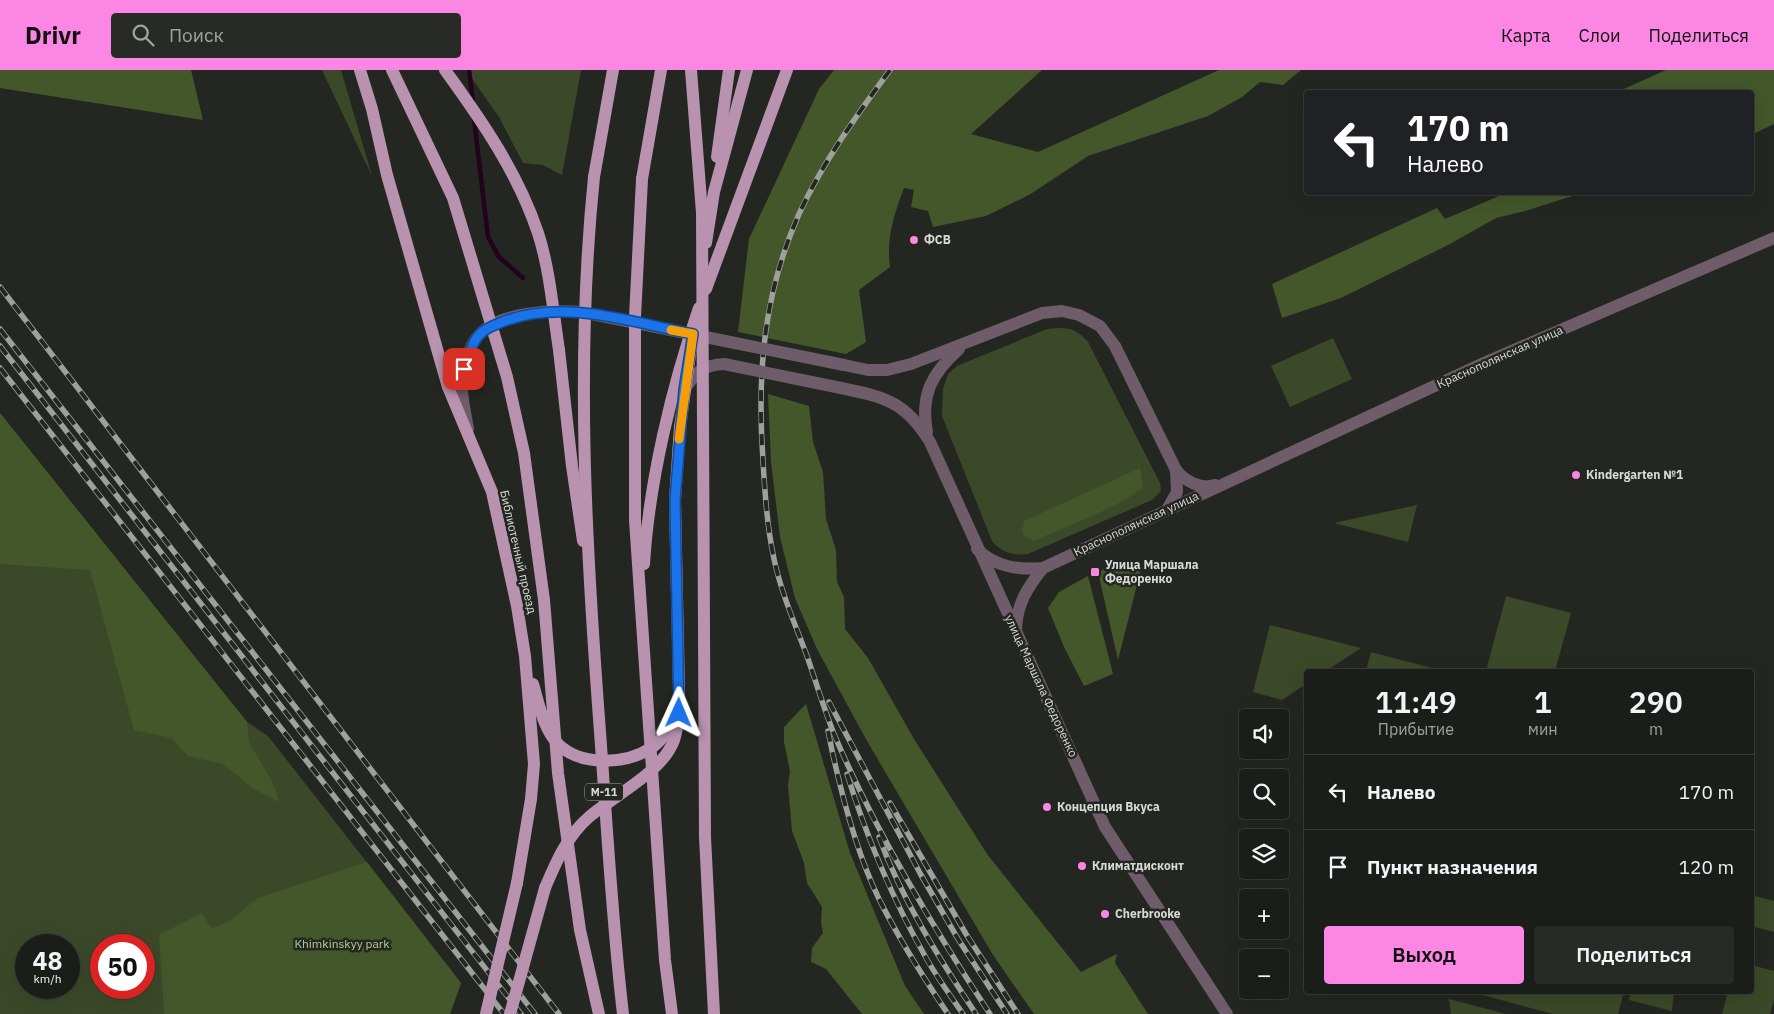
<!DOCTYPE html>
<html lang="ru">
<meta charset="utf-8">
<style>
:root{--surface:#1b1d19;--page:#282a26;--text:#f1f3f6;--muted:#a0a2a2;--line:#393b38;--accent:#fc86e3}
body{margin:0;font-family:"IBM Plex Sans",sans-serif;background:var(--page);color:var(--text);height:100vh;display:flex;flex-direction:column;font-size:19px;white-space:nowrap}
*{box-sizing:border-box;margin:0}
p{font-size:16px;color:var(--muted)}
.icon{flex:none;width:28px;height:28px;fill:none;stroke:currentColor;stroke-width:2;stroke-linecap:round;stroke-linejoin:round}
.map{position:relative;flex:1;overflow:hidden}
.panel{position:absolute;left:1304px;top:599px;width:450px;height:325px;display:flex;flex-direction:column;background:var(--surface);border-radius:5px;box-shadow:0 5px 20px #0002,0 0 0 1px var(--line)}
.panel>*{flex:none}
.hud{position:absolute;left:1304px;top:20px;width:450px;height:105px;border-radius:5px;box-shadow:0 5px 20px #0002,0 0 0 1px var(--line);background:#202124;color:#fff;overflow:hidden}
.fabs{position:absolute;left:1239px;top:639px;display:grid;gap:10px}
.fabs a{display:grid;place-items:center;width:50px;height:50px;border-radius:5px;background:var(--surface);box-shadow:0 5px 20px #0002,0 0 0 1px var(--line);font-size:25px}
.speed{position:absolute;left:15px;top:864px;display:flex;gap:10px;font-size:25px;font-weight:700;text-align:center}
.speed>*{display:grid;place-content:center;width:65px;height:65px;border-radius:50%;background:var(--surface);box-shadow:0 5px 20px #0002,0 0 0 1px var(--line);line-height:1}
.speed small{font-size:12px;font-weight:400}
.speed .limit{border:8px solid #d22;background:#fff;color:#111}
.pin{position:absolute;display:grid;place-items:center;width:42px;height:42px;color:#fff;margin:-21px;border-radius:10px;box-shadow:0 2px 8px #0006}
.me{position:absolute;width:55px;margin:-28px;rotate:1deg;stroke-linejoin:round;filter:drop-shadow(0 0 4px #0008)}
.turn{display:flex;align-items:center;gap:18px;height:105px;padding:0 20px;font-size:22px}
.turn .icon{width:65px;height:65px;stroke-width:2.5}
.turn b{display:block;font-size:35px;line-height:42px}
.eta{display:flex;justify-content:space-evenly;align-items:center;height:85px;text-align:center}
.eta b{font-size:30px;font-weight:600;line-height:35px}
.cta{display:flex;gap:10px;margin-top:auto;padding:10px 20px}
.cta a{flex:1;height:58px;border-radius:5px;background:var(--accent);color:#111;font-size:20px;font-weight:600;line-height:58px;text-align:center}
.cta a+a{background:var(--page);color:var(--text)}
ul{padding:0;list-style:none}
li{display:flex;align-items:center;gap:15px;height:75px;padding:0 20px;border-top:1px solid var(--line)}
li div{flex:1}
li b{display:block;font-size:19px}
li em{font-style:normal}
header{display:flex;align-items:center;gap:30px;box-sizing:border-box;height:70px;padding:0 25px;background:var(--accent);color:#111}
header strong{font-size:24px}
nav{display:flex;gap:28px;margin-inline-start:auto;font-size:18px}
.search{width:350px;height:45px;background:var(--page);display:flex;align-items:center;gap:12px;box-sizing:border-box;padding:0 18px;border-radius:5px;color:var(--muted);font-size:19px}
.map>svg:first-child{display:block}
.green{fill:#3b4929;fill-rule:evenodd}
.forest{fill:#43572b}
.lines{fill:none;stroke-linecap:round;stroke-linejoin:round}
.stream{stroke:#22021c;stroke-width:4.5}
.minor{stroke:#6f5c6a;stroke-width:12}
.major{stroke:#b892af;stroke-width:12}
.rail-casing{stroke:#9ea09b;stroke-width:5.5}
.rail{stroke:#242721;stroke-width:4;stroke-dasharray:11;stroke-linecap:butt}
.minor-bridge{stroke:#6f5c6a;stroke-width:12}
.major-bridge{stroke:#b892af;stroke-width:12}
.route-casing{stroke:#114b97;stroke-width:12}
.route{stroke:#1a73e8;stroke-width:9}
.slow{stroke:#f59e0b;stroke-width:9}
.poi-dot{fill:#fc86e3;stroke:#242721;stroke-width:2}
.labels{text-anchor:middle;stroke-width:5;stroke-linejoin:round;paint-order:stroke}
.shield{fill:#242721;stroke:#a2a4a0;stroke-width:1}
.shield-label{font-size:11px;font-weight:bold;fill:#d8dad6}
.poi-label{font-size:12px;font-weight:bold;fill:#d8dad6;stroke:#242721;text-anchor:start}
.street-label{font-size:12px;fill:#d8dad6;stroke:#242721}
.park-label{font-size:12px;fill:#b1d18b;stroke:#242721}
</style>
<header>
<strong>Drivr</strong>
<div class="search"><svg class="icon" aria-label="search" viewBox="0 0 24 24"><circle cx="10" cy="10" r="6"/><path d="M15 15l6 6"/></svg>Поиск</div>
<nav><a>Карта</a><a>Слои</a><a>Поделиться</a></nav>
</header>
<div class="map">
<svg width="1774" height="944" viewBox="0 0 1774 944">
<rect width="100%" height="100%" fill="#242721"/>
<g class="green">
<path d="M 322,0 L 341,0 L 372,106 Z"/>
<path d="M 466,0 L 581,0 L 562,105 L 543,95 L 523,93 L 499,47 Z"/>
<path d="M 1059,258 C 1073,258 1079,262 1088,272 L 1160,413 L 1161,421 L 1152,430 L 1028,484 C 1014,486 1002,483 992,471 L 942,346 L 943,319 L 948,304 L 957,296 L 1047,259 Z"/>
<path d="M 1333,268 L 1352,309 L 1290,337 L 1271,296 Z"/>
<path d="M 0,343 L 247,652 L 268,666 L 461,913 L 450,944 L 0,944 ZM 26,875 L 69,875 L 69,918 L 26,918 ZM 101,875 L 144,875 L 144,918 L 101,918 Z"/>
<path d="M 1417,435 L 1408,472 L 1334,453 Z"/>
<path d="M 1506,526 L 1571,543 L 1555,601 L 1486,601 Z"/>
<path d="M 1270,555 L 1361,578 L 1326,601 L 1306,601 L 1306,614 L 1282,630 L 1253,622 Z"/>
<path d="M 1371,582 L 1432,598 L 1431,601 L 1366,601 Z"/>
<path d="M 1751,825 L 1774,831 L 1774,862 L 1751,856 Z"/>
<path d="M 1751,895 L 1774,901 L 1774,929 L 1770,944 L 1722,944 L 1728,921 L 1751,921 Z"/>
<path d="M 1468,921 L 1624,921 L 1618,944 L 1553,944 Z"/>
<path d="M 1631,921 L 1674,921 L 1672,941 L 1629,930 Z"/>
<path d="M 1449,929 L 1506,944 L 1451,944 Z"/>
</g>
<g class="forest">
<path d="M 0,0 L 191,0 L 203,50 L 0,18 Z"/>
<path d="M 834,0 L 1042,0 L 971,64 L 1038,82 L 1219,0 L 1301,0 L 1283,15 L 1260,12 L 1242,27 L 1208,46 L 1088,86 L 1029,125 L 986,146 L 933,157 L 928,141 L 911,137 L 914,120 L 904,118 C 894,144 886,169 890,197 L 859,220 L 866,272 L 846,284 L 738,262 L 749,169 L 819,19 Z"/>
<path d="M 1666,0 L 1774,0 L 1774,54 L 1751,65 L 1751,22 L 1617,22 Z"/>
<path d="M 1506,123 L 1582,123 L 1525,141 L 1496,148 L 1450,174 L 1341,228 L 1282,248 L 1272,214 L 1437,138 L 1445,149 Z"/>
<path d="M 768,324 L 809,336 L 813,372 L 823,402 L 826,449 L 836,480 L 837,512 L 844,527 L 845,559 L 868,588 L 914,669 L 987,784 L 1081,902 L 1117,884 L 1115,893 L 1148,944 L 1034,944 L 993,885 L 867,671 L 817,579 L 795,528 L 780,467 L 771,392 Z"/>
<path d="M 0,343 L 247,652 L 249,672 L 274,715 L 279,732 L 254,719 L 223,694 L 188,686 L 171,668 L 134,660 L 90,500 L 0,494 Z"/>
<path d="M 1140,398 L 1143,417 L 1127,429 L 1095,445 L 1033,471 L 1022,463 L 1024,451 Z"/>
<path d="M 1128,492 L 1141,499 L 1118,590 L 1098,502 L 1113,495 Z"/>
<path d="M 1088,506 L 1113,604 L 1084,616 L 1064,577 L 1048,538 L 1059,522 Z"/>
<path d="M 806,634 L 850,783 L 905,916 L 924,944 L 862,944 L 826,899 L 811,892 L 812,878 L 823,863 L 821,853 L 822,837 L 807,813 L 804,793 L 792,761 L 788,716 L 790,701 L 784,672 L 784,657 Z"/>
<path d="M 367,792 L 461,913 L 450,944 L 164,944 L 159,865 L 202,843 L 211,858 L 228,852 L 258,828 Z"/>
</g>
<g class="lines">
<g class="stream">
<path d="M 469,0 L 473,31"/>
<path d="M 474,49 L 488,167 L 499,187 L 523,208"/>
</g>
<g class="minor">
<path d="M 844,295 L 868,300 L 887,300 L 911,294 L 1042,243 L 1062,241 L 1079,245 L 1100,256 L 1115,276 L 1176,400 L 1177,422 L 1167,440"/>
<path d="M 841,318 C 885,327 906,332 930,372 L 1105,757 L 1227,944"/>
<path d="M 684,320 C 695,303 703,295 724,294"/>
<path d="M 468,359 C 466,346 462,331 462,318 C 462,301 468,276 480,264 C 502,241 553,240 582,242 L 725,271"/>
<path d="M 927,362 C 920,325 932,303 959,279"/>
<path d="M 1176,400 C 1185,411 1201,420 1215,415"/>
<path d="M 977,479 C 995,497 1018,500 1043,498 L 1484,293 L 1774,168"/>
<path d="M 1016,559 C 1017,534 1027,518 1043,498"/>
</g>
<g class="major">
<path d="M 360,0 L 372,39 L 387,105 L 448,317 L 492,422 L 517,536 L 525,586 L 534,694 L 531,729 L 517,813"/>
<path d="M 717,87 L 729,0"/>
<path d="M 594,107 L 613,0"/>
<path d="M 642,109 L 661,0"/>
<path d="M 706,173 L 714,122 L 747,0"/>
<path d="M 559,280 L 572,396 L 583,471"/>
<path d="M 533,614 C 539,634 543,658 558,674 C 580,696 625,695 651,678 C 662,671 668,660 675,649"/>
<path d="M 545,818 C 556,792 567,766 589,747 C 613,726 663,702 674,670 C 679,655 679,637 679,621 L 675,430 L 680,357 L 691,277"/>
</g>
<g class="rail-casing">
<g id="rail">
<path d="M 890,0 C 856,46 823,92 799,144 C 763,225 757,304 763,391 C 765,424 767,456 774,489 C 781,522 795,554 807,586 C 816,612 824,639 834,664 C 875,761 932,856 990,944"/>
<path d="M 0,217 L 559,944"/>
<path d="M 0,259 L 535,944"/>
<path d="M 0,276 L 521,944"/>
<path d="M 0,298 L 504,944"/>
<path d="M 829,632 L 921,805 L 958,869 L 1007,944"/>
<path d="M 828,661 C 839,716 855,779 879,829 C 899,869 923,907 948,944"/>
<path d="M 847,704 C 867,768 892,828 925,886 C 936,906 950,925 963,944"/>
<path d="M 890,733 L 966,864 L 1018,944"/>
<path d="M 879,767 C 902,830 939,888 976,944"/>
</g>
</g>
<use href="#rail" class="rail"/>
<g class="minor-bridge">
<path d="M 725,271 L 844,295"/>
<path d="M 724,294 L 841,318"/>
</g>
<g class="major-bridge">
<path d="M 392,0 L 453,128 L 507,307 L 524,383 L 544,530 L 558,703 L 580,860 L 599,944"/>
<path d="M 445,0 C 482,51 518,103 538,163 C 550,200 553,241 559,280"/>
<path d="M 691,0 L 702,143 L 705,767 L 714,944"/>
<path d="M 594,107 C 575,292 586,477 600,662 C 607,756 612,851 623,944"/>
<path d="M 642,109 L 635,247 L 635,450 L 665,890 L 672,944"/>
<path d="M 706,219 L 787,0"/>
<path d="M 644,494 C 649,412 672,316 699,238"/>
<path d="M 486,944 L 517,813"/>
<path d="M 510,944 L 545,818"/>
</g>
</g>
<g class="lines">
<g class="route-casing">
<path id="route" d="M 464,299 C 468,288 471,274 479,265 C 485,258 495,255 502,252 C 565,228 630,252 693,264 L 684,320 L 675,430 L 679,643"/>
</g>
<use href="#route" class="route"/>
<path class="slow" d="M 671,260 L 693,264 L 679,369"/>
</g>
<g class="poi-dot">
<circle cx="914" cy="170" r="5"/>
<circle cx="1576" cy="405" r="5"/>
<rect x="1090" y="497" width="10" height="10" rx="2.5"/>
<circle cx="1047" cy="737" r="5"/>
<circle cx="1082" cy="796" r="5"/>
<circle cx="1105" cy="844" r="5"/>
</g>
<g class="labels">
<rect class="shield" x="585" y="713.5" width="38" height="17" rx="4"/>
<g class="shield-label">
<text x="604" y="726">М-11</text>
</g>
<g class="poi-label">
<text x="924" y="174">ФСВ</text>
<text x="1586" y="409">Kindergarten №1</text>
<text x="1105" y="499">Улица Маршала<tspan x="1105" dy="14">Федоренко</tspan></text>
<text x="1057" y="741">Концепция Вкуса</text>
<text x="1092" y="800">Климатдисконт</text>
<text x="1115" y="848">Cherbrooke</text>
</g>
<g class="street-label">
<text transform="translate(1500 287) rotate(-24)" y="4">Краснополянская улица</text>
<text transform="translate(1136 454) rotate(-25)" y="4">Краснополянская улица</text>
<text transform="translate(518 482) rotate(77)" y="4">Библиотечный проезд</text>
<text transform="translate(1041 616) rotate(65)" y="4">улица Маршала Федоренко</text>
</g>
<g class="park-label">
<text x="342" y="878">Khimkinskyy park</text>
</g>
</g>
</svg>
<div class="fabs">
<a><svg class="icon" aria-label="sound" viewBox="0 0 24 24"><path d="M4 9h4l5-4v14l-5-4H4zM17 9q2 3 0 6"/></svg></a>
<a><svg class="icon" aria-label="search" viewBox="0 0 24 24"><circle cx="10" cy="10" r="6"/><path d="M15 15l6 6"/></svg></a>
<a><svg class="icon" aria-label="layers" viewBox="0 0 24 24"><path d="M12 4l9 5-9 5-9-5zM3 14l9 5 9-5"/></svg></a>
<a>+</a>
<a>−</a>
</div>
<div class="speed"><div>48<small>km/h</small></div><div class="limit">50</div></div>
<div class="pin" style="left:464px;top:299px;background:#d93025"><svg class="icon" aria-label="arrive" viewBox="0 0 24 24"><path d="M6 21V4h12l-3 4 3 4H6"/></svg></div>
<svg class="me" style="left:679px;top:643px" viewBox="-20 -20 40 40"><path d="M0-17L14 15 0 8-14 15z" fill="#1a73e8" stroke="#fff" stroke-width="4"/></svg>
<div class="hud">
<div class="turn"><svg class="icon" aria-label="left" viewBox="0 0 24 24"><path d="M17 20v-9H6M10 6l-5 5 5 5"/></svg><div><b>170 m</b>Налево</div></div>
</div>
<section class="panel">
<div class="eta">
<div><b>11:49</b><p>Прибытие</p></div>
<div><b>1</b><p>мин</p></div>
<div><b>290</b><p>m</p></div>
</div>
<ul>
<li><svg class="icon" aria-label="left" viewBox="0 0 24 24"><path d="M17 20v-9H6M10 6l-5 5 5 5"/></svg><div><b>Налево</b></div><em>170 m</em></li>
<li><svg class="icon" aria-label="arrive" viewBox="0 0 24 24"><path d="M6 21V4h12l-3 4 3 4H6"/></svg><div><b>Пункт назначения</b></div><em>120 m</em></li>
</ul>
<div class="cta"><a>Выход</a><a>Поделиться</a></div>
</section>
</div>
